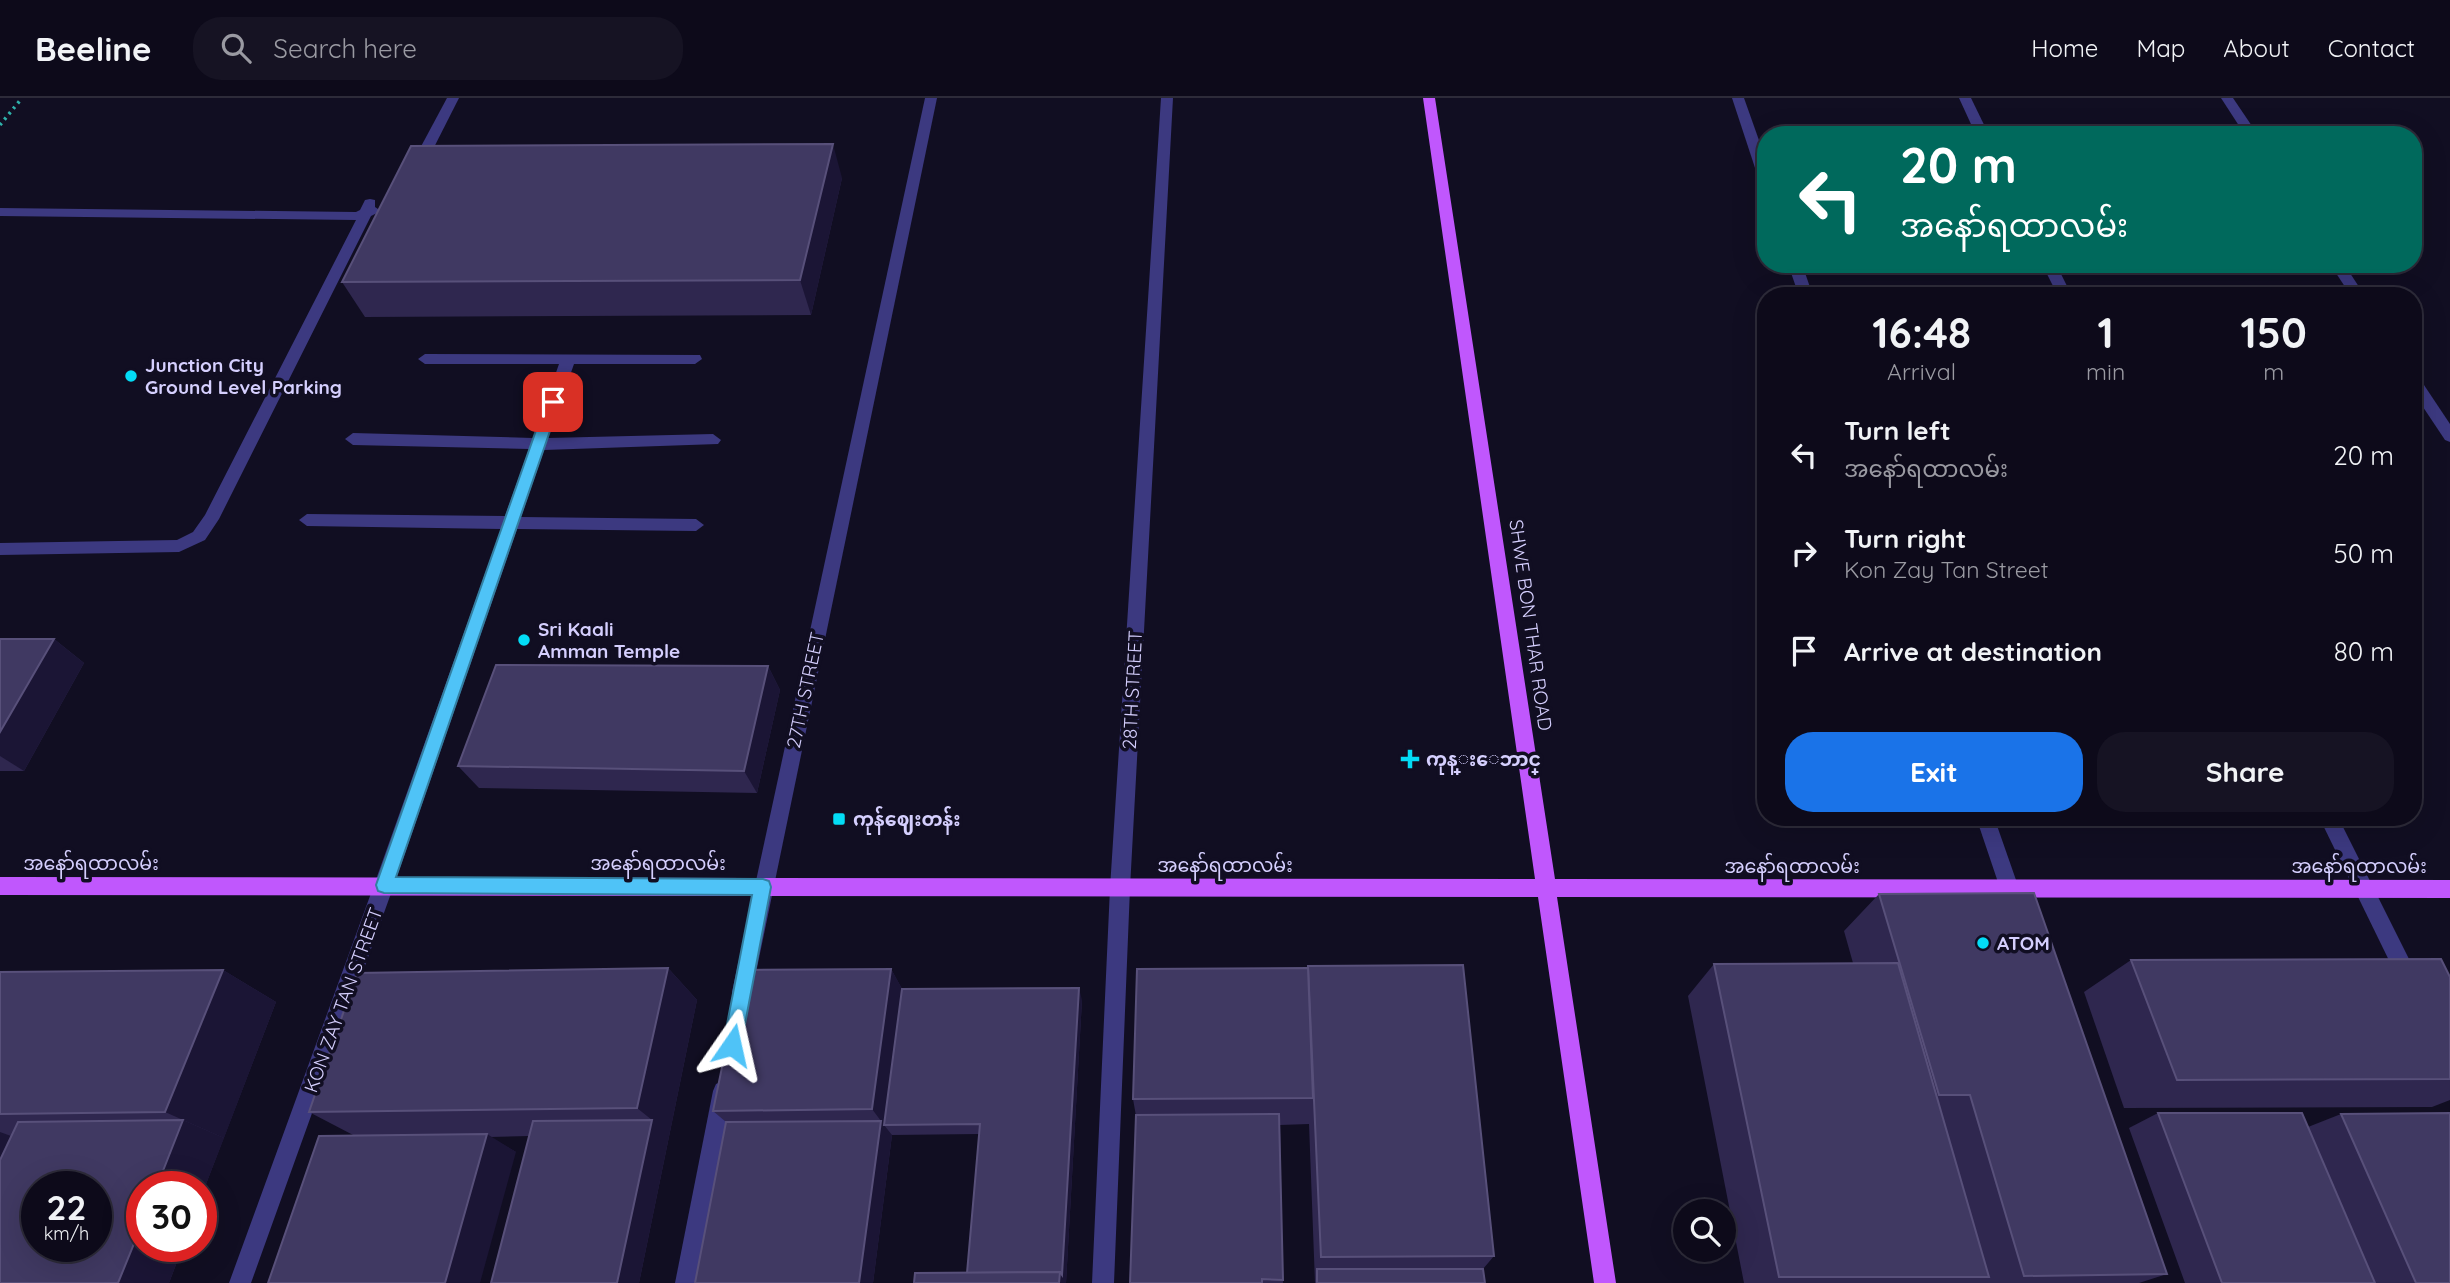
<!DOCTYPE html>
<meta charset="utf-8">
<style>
:root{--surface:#0d0a1a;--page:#161323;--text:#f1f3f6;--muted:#9a9aa2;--line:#2d2b39;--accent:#1a73e8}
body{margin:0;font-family:Quicksand,"Noto Sans Myanmar",sans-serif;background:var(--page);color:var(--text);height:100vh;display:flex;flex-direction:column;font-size:26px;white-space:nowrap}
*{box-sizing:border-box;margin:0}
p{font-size:23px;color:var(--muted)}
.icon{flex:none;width:38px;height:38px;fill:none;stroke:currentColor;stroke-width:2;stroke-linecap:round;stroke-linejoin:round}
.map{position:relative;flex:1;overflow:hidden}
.drawer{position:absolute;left:1757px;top:189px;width:665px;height:539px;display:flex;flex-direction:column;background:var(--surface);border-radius:28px;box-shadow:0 7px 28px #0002,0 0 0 2px var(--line)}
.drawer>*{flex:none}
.banner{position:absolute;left:1757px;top:28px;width:665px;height:147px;border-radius:28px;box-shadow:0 7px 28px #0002,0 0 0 2px var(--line);background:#00695c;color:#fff;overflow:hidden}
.buttons{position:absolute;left:1673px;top:1101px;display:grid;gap:14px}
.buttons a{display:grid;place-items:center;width:63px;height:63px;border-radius:50%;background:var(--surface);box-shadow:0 7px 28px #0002,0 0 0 2px var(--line);font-size:35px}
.speed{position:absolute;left:21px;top:1073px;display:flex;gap:14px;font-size:35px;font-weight:700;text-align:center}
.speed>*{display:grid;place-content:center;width:91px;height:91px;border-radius:50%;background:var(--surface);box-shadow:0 7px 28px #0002,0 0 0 2px var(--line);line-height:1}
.speed small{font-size:18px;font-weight:400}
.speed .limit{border:10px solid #d22;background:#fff;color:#111}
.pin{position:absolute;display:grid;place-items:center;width:60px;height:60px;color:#fff;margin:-30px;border-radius:14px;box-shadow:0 4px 10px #0006}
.me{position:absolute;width:77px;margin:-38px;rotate:11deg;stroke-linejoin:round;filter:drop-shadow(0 0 5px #0008)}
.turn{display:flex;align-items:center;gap:24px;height:147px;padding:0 28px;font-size:32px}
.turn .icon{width:91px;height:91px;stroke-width:2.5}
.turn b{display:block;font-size:49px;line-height:60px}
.eta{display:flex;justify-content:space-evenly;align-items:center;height:119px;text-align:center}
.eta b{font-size:42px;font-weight:800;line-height:49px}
.action{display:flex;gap:14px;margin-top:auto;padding:14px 28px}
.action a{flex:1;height:80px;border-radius:28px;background:var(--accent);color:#fff;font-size:28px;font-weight:800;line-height:80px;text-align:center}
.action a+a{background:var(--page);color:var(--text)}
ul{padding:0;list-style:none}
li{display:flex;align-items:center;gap:21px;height:98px;padding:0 28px}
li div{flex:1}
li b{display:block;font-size:26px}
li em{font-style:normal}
header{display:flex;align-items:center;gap:42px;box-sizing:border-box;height:98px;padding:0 35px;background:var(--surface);border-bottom:2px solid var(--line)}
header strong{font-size:33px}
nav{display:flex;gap:38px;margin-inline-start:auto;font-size:24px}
.search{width:490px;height:63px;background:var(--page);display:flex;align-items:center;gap:18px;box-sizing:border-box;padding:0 24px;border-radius:28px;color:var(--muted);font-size:26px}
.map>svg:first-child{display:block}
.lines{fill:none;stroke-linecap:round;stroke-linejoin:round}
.path{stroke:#2fb2ab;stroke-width:3.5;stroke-dasharray:2.5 4.5;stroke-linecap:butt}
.minor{fill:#3c3980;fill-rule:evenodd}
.major{fill:#c057fd;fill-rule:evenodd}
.wall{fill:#2f274f}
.shaded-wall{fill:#1b1535}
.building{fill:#403962;stroke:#58507a;stroke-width:2;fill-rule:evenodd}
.route{fill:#4fc3f7;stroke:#337fa1;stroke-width:2}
.poi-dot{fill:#03dcf6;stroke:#110e22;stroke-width:2.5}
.labels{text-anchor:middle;stroke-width:7;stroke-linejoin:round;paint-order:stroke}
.poi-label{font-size:19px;font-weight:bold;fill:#d5cffe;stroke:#110e22;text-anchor:start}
.street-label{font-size:19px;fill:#d5cffe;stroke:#110e22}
</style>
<header>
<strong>Beeline</strong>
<div class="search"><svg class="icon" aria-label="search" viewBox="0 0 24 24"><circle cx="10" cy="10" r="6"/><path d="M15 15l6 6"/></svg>Search here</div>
<nav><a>Home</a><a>Map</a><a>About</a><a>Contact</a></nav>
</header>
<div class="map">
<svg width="2450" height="1185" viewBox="0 0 2450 1185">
<rect width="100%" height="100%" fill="#110e22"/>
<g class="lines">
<path class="path" d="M 0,27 L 22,0"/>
<g class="minor">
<path d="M 447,0 L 459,0 L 424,69 L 417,73 L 412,72 L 410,69 Z"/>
<path d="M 925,0 L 937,0 L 752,894 L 749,901 L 742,904 L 735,901 L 732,894 Z"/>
<path d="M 1161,0 L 1173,0 L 1130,790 L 1114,1185 L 1092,1185 L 1110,790 Z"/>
<path d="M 1732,0 L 1744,0 L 1766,62 L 1766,86 L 1759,82 Z"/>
<path d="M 1959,0 L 1971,0 L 1989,37 L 1976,37 Z"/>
<path d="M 2221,0 L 2233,0 L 2258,37 L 2245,37 Z"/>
<path d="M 370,101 L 375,102 L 375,109 L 381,113 L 371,118 L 219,421 L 205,442 L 179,454 L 0,457 L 0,445 L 177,442 L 193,434 L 205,417 L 356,122 L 0,118 L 0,110 L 356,114 L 360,112 L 365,102 Z"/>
<path d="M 1788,166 L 1802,166 L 1813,198 L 1799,198 Z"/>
<path d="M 2042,166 L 2056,166 L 2072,198 L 2058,198 Z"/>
<path d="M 2330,166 L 2344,166 L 2365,198 L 2351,198 Z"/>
<path d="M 425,256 L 700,257 L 702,261 L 695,266 L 574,266 L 548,340 L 713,336 L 721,342 L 718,346 L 544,352 L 521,419 L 696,421 L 704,427 L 696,433 L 517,431 L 394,787 L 251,1185 L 229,1185 L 374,787 L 501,431 L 307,428 L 299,422 L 307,416 L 505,418 L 529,351 L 353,347 L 345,341 L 353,335 L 533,340 L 559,266 L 425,266 L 418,261 Z"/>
<path d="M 2413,277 L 2418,278 L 2450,326 L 2450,344 L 2445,342 L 2413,294 Z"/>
<path d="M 1976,719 L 1994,719 L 2023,802 L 2020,808 L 2013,811 L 2006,808 Z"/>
<path d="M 2319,719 L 2338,719 L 2416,875 L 2419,882 L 2416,889 L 2409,891 L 2402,889 Z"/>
<path d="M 723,983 L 730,986 L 733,993 L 697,1185 L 675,1185 L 713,993 L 716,986 Z"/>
</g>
<path class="major" d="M 1423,0 L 1435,0 L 1555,781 L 2450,782 L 2450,800 L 1557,799 L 1616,1185 L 1594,1185 L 1538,799 L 0,797 L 0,779 L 1535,781 Z"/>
</g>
<g class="wall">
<path d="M 842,80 L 811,217 L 365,219 L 342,184 Z"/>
<path d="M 0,541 L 54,541 L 84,565 L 24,673 L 0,673 Z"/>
<path d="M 768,568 L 780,592 L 757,695 L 479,690 L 458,668 Z"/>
<path d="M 1879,796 L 2167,1176 L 2139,1185 L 1744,1185 L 1688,898 L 1714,866 L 1853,865 L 1844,833 Z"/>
<path d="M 2131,862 L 2450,879 L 2450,1002 L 2432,1009 L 2124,1010 L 2084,894 Z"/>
<path d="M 668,870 L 697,902 L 639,1185 L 529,1038 L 490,1039 L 516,1054 L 355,1038 L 309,1014 Z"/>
<path d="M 1308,870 L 1494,1158 L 1483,1171 L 1485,1185 L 1315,1185 L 1309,1026 L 1280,1027 L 1283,1185 L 1130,1185 L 1136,1018 L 1133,1001 Z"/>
<path d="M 891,871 L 902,891 L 1082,902 L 1066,1185 L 967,1175 L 979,1036 L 892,1037 L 873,1185 L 695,1185 L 726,1024 L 713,1013 Z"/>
<path d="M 223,872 L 276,904 L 201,1099 L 142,1148 L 183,1148 L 169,1185 L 0,1185 L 0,874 Z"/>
<path d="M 2158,1015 L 2308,1029 L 2341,1016 L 2450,1185 L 2185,1185 L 2129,1030 Z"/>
</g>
<g class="shaded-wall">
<path d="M 833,46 L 842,80 L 811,217 L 800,182 Z"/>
<path d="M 54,541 L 84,565 L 24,673 L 0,658 L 0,634 Z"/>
<path d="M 768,568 L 780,592 L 757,695 L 744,673 Z"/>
<path d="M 668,870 L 697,902 L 639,1185 L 617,1185 L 652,1022 L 637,1010 Z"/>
<path d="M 891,871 L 909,903 L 884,1027 L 892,1037 L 873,1185 L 859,1185 L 881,1023 L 872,1011 Z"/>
<path d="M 223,872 L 276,904 L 224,1040 L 165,1014 Z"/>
<path d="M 1079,890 L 1082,902 L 1066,1185 L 1059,1185 Z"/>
<path d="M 183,1022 L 224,1040 L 201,1099 L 201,1088 L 157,1088 Z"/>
<path d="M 0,1034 L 22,1042 L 0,1089 Z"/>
<path d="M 487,1036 L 516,1054 L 480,1185 L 445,1185 Z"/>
<path d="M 142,1126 L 142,1148 L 183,1148 L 169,1185 L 118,1185 Z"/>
</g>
<g class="building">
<path d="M 833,46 L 800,182 L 342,184 L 411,48 Z"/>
<path d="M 0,541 L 54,541 L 0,634 Z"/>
<path d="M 496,567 L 768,568 L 744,673 L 458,668 Z"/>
<path d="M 2034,795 L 2167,1176 L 2024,1178 L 1970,997 L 1939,997 L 1879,796 Z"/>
<path d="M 2441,861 L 2450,879 L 2450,981 L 2177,982 L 2131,862 Z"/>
<path d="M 1898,865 L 1989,1179 L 1779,1179 L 1714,866 Z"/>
<path d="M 1463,867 L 1494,1158 L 1321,1159 L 1308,868 Z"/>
<path d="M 668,870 L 637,1010 L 309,1014 L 357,875 Z"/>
<path d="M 1308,870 L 1313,1000 L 1133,1001 L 1137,871 Z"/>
<path d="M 891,871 L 872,1011 L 713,1013 L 742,872 Z"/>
<path d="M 223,872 L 165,1014 L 0,1016 L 0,874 Z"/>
<path d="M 1079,890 L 1062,1177 L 1060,1174 L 967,1175 L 980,1026 L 884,1027 L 902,891 Z"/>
<path d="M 2158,1015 L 2302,1015 L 2375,1185 L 2222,1185 Z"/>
<path d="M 2450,1015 L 2450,1185 L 2416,1185 L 2341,1016 Z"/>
<path d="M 1279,1016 L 1283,1182 L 1262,1181 L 1262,1185 L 1130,1185 L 1136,1017 Z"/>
<path d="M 183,1022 L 157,1088 L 142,1088 L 142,1126 L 118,1185 L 0,1185 L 0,1062 L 18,1024 ZM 37,1088 L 96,1088 L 96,1148 L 37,1148 Z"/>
<path d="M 652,1022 L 617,1185 L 491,1185 L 533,1023 Z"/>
<path d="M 881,1023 L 859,1185 L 695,1185 L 726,1024 Z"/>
<path d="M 487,1036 L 445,1185 L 268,1185 L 319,1038 Z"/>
<path d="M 1317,1171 L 1483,1171 L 1485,1185 L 1317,1185 Z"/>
<path d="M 1060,1174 L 1059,1185 L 914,1185 L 915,1175 Z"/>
</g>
<path class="route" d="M 553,299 L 560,304 L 396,779 L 763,781 L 769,783 L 771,789 L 741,947 L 738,954 L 732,956 L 725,954 L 723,947 L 752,797 L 384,795 L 378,793 L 376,787 L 546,304 Z"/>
<g class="poi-dot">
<circle cx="131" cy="278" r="7"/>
<circle cx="524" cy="542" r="7"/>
<path d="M1406.5 650.5h7v7h7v7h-7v7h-7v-7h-7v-7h7z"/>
<rect x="832" y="714" width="14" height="14" rx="3.5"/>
<circle cx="1983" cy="845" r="7"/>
</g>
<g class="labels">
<g class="poi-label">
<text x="145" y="274">Junction City<tspan x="145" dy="22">Ground Level Parking</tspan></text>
<text x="538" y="538">Sri Kaali<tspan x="538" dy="22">Amman Temple</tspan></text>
<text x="1426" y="668">ကုန္းေဘာင္</text>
<text x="853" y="728">ကုန်ဈေးတန်း</text>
<text x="1997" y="852">ATOM</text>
</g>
<g class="street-label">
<text transform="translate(1531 527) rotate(82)" y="7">SHWE BON THAR ROAD</text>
<text transform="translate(805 592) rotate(-78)" y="7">27TH STREET</text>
<text transform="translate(1132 592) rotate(-87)" y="7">28TH STREET</text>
<text x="91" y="772">အနော်ရထာလမ်း</text>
<text x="658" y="772">အနော်ရထာလမ်း</text>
<text x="1225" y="774">အနော်ရထာလမ်း</text>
<text x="1792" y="775">အနော်ရထာလမ်း</text>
<text x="2359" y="775">အနော်ရထာလမ်း</text>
<text transform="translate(343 902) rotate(-70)" y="7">KON ZAY TAN STREET</text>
</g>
</g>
</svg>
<div class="buttons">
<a><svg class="icon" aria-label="search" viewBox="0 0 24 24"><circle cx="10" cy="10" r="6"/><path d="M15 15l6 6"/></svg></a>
</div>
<div class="speed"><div>22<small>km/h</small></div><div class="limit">30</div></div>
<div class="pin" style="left:553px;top:304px;background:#d93025"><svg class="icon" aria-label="arrive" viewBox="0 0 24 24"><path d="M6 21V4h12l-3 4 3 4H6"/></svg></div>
<svg class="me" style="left:732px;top:947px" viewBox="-20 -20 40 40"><path d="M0-17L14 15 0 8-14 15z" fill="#4fc3f7" stroke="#fff" stroke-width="4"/></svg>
<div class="banner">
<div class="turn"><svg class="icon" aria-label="left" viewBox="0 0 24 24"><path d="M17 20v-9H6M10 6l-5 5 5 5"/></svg><div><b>20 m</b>အနော်ရထာလမ်း</div></div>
</div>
<section class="drawer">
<div class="eta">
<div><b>16:48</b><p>Arrival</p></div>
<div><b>1</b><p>min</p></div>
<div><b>150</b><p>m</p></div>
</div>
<ul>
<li><svg class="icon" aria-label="left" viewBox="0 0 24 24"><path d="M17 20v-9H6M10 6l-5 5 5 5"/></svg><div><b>Turn left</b><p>အနော်ရထာလမ်း</p></div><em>20 m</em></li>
<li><svg class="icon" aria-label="right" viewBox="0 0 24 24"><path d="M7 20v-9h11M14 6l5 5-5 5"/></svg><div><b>Turn right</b><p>Kon Zay Tan Street</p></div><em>50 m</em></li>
<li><svg class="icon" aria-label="arrive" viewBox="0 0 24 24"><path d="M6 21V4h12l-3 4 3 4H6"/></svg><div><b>Arrive at destination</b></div><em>80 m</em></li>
</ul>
<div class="action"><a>Exit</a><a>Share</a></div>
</section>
</div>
